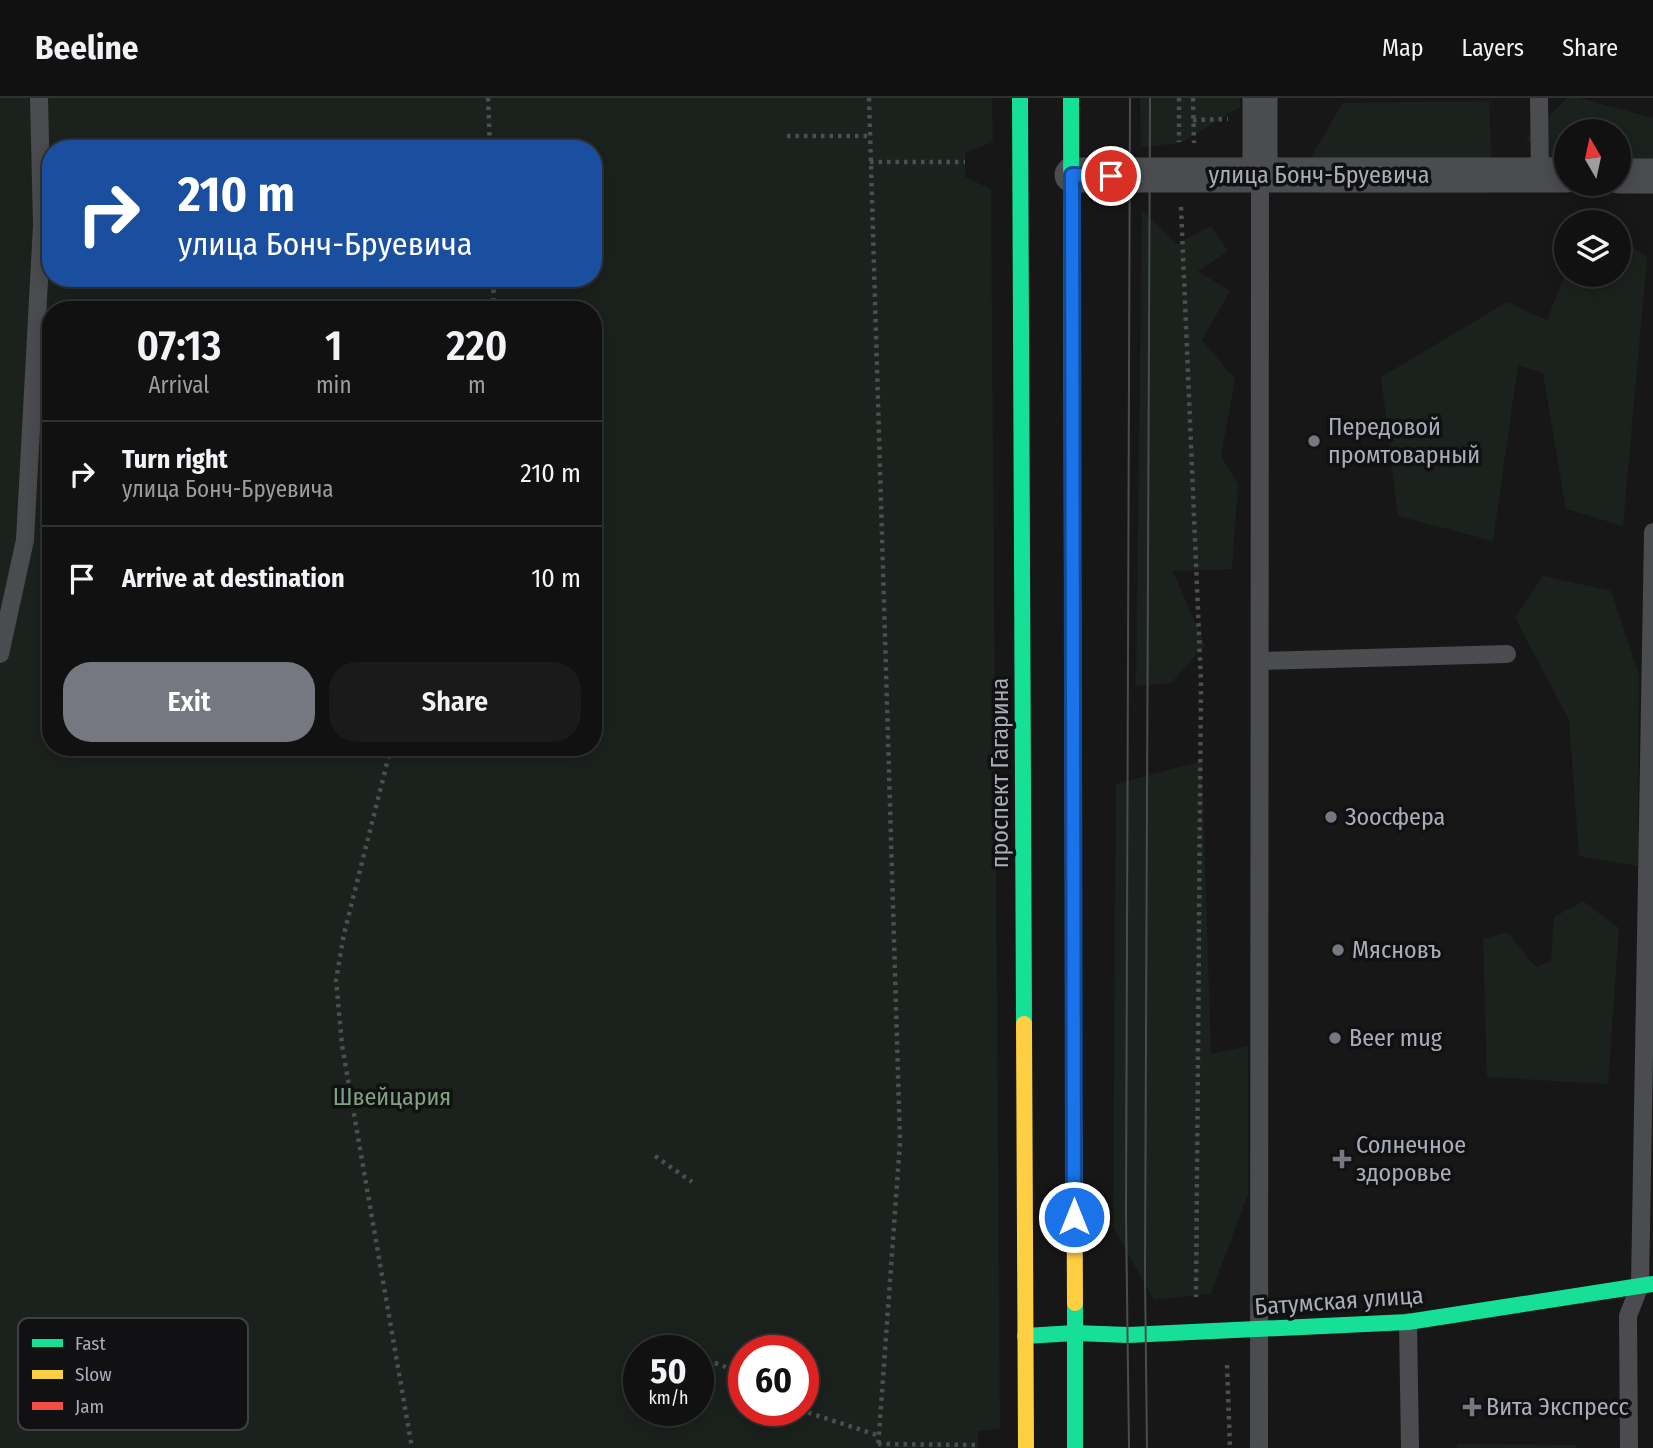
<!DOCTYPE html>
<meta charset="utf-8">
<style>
:root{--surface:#111;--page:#1a1a1a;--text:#f1f3f6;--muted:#9c9d9f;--line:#303131;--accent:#757880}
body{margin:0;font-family:"Fira Sans Condensed",sans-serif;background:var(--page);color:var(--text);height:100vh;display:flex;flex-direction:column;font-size:26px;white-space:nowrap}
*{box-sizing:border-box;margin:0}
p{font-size:23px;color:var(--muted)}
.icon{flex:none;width:38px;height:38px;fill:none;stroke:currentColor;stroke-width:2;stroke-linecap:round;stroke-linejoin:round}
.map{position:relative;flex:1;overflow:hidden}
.sheet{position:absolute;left:42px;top:203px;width:560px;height:455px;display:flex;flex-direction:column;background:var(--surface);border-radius:28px;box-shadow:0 4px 18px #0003,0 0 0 2px var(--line)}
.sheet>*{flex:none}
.banner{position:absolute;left:42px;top:42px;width:560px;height:147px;border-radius:28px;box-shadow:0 4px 18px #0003,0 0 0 2px var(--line);background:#1a4fa0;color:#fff;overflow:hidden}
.needle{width:46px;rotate:351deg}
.controls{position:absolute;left:1554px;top:21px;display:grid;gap:14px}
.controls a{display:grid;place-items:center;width:77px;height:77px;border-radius:50%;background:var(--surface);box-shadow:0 4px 18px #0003,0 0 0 2px var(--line);font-size:35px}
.speed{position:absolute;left:623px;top:1237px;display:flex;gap:14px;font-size:35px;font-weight:700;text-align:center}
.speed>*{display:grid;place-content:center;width:91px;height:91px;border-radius:50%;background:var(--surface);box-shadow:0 4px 18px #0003,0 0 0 2px var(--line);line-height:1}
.speed small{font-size:18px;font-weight:400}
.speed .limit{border:10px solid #d22;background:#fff;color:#111}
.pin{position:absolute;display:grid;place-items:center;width:60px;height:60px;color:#fff;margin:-30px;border:4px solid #fff;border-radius:50%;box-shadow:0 2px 7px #0007}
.me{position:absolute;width:77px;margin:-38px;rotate:0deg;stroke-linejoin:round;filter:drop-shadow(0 0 5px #0008)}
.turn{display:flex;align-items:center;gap:24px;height:147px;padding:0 21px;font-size:32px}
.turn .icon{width:91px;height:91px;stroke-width:2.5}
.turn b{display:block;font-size:49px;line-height:60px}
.eta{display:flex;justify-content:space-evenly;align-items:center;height:119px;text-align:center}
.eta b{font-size:42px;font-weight:600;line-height:49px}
.cta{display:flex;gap:14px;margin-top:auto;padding:14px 21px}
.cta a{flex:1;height:80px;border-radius:28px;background:var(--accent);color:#fff;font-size:28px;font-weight:600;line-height:80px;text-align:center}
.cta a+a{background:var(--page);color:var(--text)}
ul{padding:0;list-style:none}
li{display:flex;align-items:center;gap:21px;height:105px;padding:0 21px;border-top:2px solid var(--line)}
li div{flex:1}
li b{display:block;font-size:26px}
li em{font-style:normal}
header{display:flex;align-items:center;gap:42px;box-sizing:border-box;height:98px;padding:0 35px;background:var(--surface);border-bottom:2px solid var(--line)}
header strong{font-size:33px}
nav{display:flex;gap:38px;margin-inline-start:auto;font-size:24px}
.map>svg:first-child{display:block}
.green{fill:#1b211c;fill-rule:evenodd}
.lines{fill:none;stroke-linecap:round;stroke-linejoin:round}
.path{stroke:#4d4e52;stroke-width:4.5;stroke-dasharray:3.5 5;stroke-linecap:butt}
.lane{stroke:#4b4c50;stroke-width:18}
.street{stroke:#4b4c50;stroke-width:35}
.fast{stroke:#16e098;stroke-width:16}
.slow{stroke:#ffcf43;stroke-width:16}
.jam{stroke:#f24e42;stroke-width:16}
.tram{stroke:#4b4c4f;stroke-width:2}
.route-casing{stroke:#114b97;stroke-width:18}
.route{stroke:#1a73e8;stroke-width:12}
.poi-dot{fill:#757880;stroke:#111113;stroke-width:2.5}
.labels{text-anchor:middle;stroke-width:7;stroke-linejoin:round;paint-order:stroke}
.street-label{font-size:24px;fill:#a8adb8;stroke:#111113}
.poi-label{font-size:24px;fill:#a8adb8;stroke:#111113;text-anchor:start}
.park-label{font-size:24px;fill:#7fa381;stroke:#111113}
.key{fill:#111113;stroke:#3e4045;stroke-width:2}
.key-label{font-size:19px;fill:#a8adb8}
</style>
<header>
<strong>Beeline</strong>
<nav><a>Map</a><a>Layers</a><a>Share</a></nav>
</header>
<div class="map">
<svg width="1653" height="1350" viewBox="0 0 1653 1350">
<rect width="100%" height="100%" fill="#171717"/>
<g class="green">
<path d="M 0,0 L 992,0 L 993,44 L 965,55 L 965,79 L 991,91 L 1000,1331 L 978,1333 L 978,1350 L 0,1350 ZM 51,51 L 593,51 L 593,180 L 51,180 ZM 51,212 L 593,212 L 593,649 L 51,649 ZM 639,1253 L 698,1253 L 698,1312 L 639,1312 ZM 744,1253 L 803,1253 L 803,1312 L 744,1312 Z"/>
<path d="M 1140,0 L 1240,0 L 1240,9 L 1181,45 L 1141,49 Z"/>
<path d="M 1567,0 L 1579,0 L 1653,20 L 1653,68 L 1619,67 L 1619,33 L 1566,33 L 1566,65 L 1554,64 L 1526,41 Z"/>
<path d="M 1489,3 L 1493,95 L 1321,95 L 1312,57 L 1343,5 Z"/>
<path d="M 1142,112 L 1176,146 L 1211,128 L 1228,153 L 1198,173 L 1230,193 L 1202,242 L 1235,281 L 1221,358 L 1238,386 L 1232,471 L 1173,473 L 1205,547 L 1171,585 L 1136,588 Z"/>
<path d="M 1619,141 L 1647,159 L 1623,428 L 1566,411 L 1543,275 L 1518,267 L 1493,443 L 1398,418 L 1381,279 L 1507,204 L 1547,222 L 1566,173 L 1566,177 L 1619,177 Z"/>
<path d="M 1543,478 L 1611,493 L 1639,577 L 1638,768 L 1579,758 L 1569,622 L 1515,520 Z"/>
<path d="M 1202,663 L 1211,956 L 1248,948 L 1248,1096 L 1211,1196 L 1154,1202 L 1113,1129 L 1116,686 Z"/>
<path d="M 1583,803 L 1619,830 L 1608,986 L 1487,979 L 1483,841 L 1507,834 L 1536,869 L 1551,863 L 1554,819 Z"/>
<path d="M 1459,1346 L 1577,1347 L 1575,1350 L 1455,1350 Z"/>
</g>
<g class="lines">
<g class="path">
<path d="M 488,0 L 490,51"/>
<path d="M 869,0 L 900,1044 L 878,1350"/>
<path d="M 1179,0 L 1179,44"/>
<path d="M 1193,0 L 1194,45"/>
<path d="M 1193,22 L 1228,21"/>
<path d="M 787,38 L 869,38"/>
<path d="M 870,64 L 965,64"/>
<path d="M 1181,109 L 1201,584 L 1196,1199"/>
<path d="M 493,212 L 494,180"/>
<path d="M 391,649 L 344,836 L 336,882 L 342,947 L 412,1350"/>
<path d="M 655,1058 L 692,1084"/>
<path d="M 698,1262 C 717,1264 730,1269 744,1281"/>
<path d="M 1227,1267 L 1230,1350"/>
<path d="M 800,1312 L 877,1337"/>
<path d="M 878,1346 L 978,1347"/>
</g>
<g class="lane">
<path d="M 1539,0 L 1540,77"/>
<path d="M 0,556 L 25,442 L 42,127 L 39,0"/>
<path d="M 1261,563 L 1507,556"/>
<path d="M 1408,1224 L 1410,1350"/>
<path d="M 1259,1350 L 1260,76"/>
<path d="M 1629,1350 L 1628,1218 L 1640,1187 L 1653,434"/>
</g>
<g class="street">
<path d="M 1260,0 L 1260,76"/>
<path d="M 1072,77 L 1566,77"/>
<path d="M 1619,78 L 1653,78"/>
</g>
<g class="fast">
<path d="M 1020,0 L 1024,926"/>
<path d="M 1071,0 L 1072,480"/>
<path d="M 1075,1205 L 1075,1350"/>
<path d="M 1025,1238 L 1075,1235 L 1128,1237 L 1408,1224 L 1653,1186"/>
</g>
<g class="slow">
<path d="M 1073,799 L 1075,1205"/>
<path d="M 1024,926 L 1026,1350"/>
</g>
<path class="jam" d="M 1072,480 L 1073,799"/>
<g class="tram">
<path d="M 1129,1350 L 1126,1117 L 1130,0"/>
<path d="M 1147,1350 L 1145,1177 L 1150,0"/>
</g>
</g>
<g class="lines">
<g class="route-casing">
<path id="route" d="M 1074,1119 L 1072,77 L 1111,78"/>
</g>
<use href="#route" class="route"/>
</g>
<g class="poi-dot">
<circle cx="1314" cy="343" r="7"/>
<circle cx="1331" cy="719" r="7"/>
<circle cx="1338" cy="852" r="7"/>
<circle cx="1335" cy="940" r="7"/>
<path d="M1338.5 1050.5h7v7h7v7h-7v7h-7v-7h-7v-7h7z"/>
<path d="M1468.5 1298.5h7v7h7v7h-7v7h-7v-7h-7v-7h7z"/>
</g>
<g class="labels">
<g class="street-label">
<text x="1319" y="85">улица Бонч-Бруевича</text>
<text transform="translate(1000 675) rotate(-90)" y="8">проспект Гагарина</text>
<text transform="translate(1339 1203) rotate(-4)" y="8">Батумская улица</text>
</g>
<g class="poi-label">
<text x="1328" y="337">Передовой<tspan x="1328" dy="28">промтоварный</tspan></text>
<text x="1345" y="727">Зоосфера</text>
<text x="1352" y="860">Мясновъ</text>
<text x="1349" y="948">Beer mug</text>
<text x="1356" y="1055">Солнечное<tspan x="1356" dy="28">здоровье</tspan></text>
<text x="1486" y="1317">Вита Экспресс</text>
</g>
<g class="park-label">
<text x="392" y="1007">Швейцария</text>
</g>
</g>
<rect x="18" y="1220" width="230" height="112" rx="10" class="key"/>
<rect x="32" y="1241" width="31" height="8" fill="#16e098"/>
<rect x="32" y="1272" width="31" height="9" fill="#ffcf43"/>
<rect x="32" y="1304" width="31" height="8" fill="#f24e42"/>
<g class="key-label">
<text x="75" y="1252">Fast</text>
<text x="75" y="1283">Slow</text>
<text x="75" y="1315">Jam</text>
</g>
</svg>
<div class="controls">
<a><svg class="needle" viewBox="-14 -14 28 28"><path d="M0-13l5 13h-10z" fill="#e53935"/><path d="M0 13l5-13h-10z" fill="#9c9d9f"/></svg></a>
<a><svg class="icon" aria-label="layers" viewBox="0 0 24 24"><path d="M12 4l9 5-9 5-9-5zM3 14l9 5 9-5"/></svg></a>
</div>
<div class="speed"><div>50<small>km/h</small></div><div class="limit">60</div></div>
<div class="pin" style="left:1111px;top:78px;background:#d93025"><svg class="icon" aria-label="arrive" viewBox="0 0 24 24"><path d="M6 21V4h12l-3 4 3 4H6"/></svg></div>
<svg class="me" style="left:1074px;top:1119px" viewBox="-20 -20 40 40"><circle r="17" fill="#1a73e8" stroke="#fff" stroke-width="3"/><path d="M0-11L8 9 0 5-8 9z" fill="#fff"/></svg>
<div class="banner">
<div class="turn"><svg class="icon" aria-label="right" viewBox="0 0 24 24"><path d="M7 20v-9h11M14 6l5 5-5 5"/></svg><div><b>210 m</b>улица Бонч-Бруевича</div></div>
</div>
<section class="sheet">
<div class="eta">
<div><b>07:13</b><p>Arrival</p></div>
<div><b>1</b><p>min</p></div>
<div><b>220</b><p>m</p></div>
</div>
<ul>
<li><svg class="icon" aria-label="right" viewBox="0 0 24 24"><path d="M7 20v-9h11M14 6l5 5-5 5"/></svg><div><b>Turn right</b><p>улица Бонч-Бруевича</p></div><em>210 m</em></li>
<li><svg class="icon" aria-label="arrive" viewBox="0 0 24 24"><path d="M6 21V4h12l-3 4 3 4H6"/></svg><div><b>Arrive at destination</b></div><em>10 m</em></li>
</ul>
<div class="cta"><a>Exit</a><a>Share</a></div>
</section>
</div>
